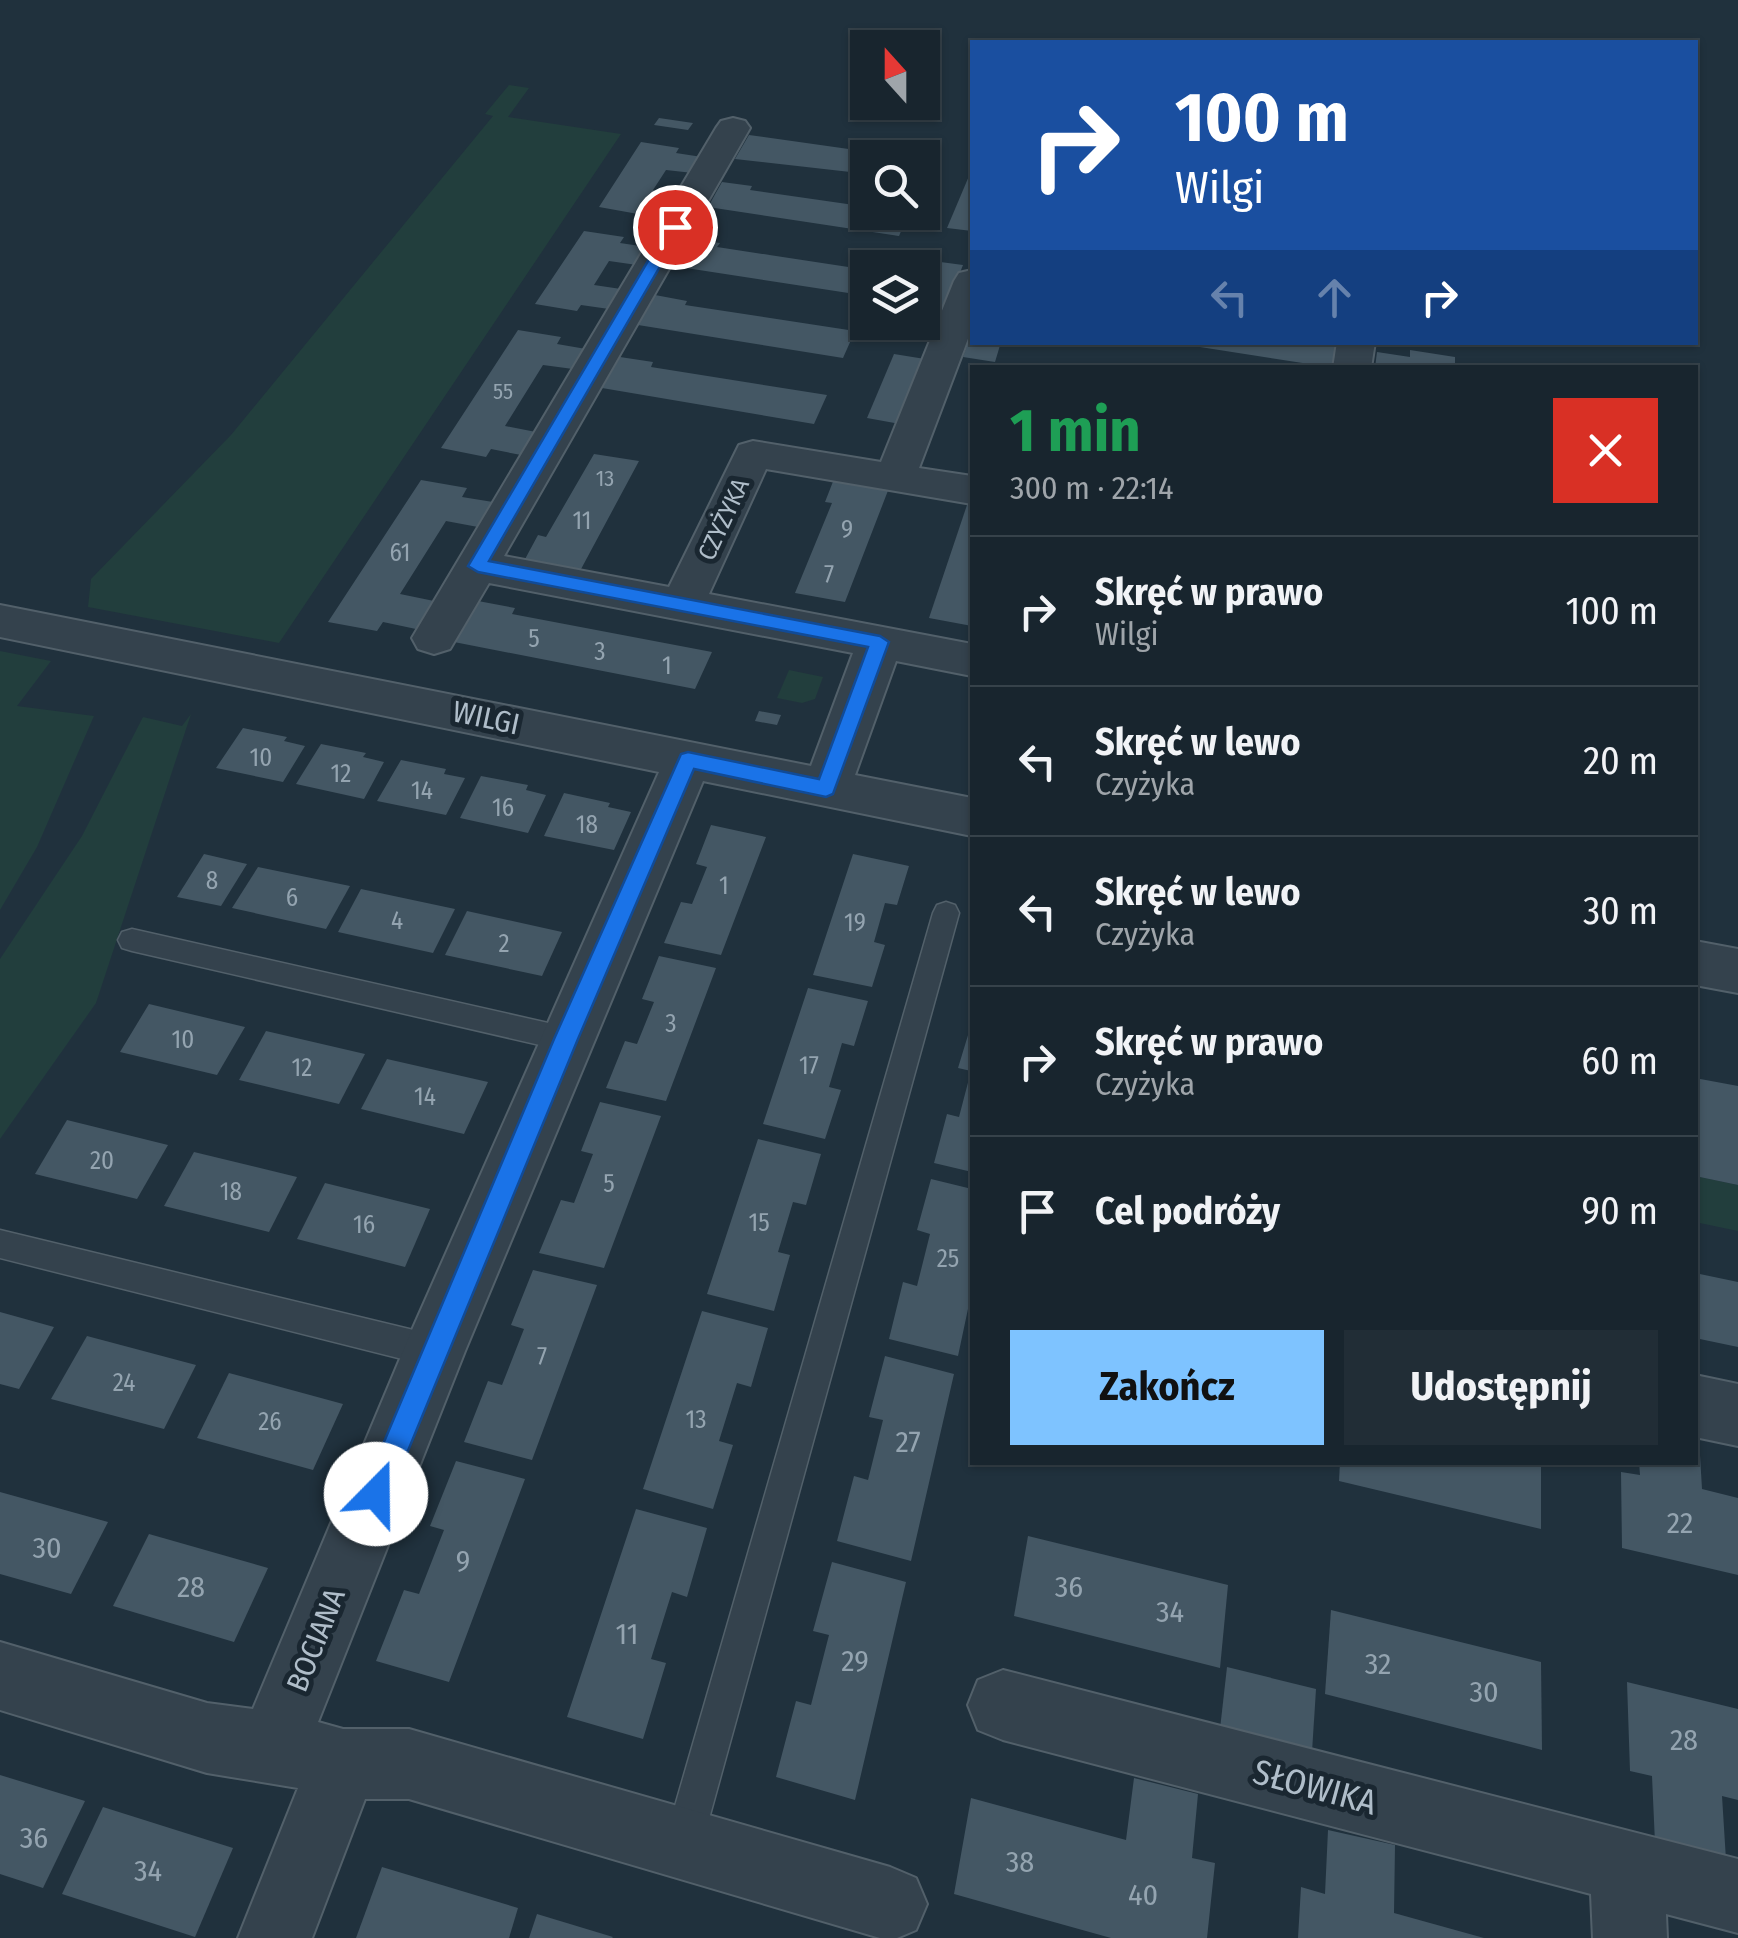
<!DOCTYPE html>
<html lang="pl">
<meta charset="utf-8">
<style>
:root{--surface:#18252e;--page:#212d36;--text:#f1f3f6;--muted:#9fa5aa;--line:#36424a;--accent:#7ec3ff}
body{margin:0;font-family:"Fira Sans Condensed",sans-serif;background:var(--page);color:var(--text);height:100vh;display:flex;flex-direction:column;font-size:38px;white-space:nowrap}
*{box-sizing:border-box;margin:0}
p{font-size:32px;color:var(--muted)}
.icon{flex:none;width:55px;height:55px;fill:none;stroke:currentColor;stroke-width:2;stroke-linecap:round;stroke-linejoin:round}
.map{position:relative;flex:1;overflow:hidden}
.sheet{position:absolute;left:970px;top:365px;width:728px;height:1100px;display:flex;flex-direction:column;background:var(--surface);border-radius:0px;box-shadow:0 2px 8px #0004,0 0 0 2px var(--line)}
.sheet>*{flex:none}
.top-card{position:absolute;left:970px;top:40px;width:728px;height:305px;border-radius:0px;box-shadow:0 2px 8px #0004,0 0 0 2px var(--line);background:#1a4fa0;color:#fff;overflow:hidden}
.needle{width:65px;rotate:339deg}
.tools{position:absolute;left:850px;top:30px;display:grid;gap:20px}
.tools a{display:grid;place-items:center;width:90px;height:90px;border-radius:0px;background:var(--surface);box-shadow:0 2px 8px #0004,0 0 0 2px var(--line);font-size:50px}
.pin{position:absolute;display:grid;place-items:center;width:85px;height:85px;color:#fff;margin:-42px;border:5px solid #fff;border-radius:50%;box-shadow:0 2px 10px #0007}
.me{position:absolute;width:110px;margin:-55px;rotate:22deg;stroke-linejoin:round;filter:drop-shadow(0 0 8px #0008)}
.turn{display:flex;align-items:center;gap:35px;height:210px;padding:0 40px;font-size:45px}
.turn .icon{width:130px;height:130px;stroke-width:2.5}
.turn b{display:block;font-size:70px;line-height:85px}
.lanes{display:flex;align-items:center;height:95px;padding:0 40px;background:#0003;justify-content:center;gap:50px;direction:ltr}
.lanes .off{opacity:.35}
.round{display:grid;place-items:center;flex:none;width:105px;height:105px;border-radius:0px;background:var(--page)}
.head{display:flex;align-items:center;justify-content:space-between;height:170px;padding:0 40px}
h1{font-size:60px;font-weight:700;line-height:75px;color:#1e9e55}
.cta{display:flex;gap:20px;margin-top:auto;padding:20px 40px}
.cta a{flex:1;height:115px;border-radius:0px;background:var(--accent);color:#111;font-size:40px;font-weight:700;line-height:115px;text-align:center}
.cta a+a{background:var(--page);color:var(--text)}
ul{padding:0;list-style:none}
li{display:flex;align-items:center;gap:30px;height:150px;padding:0 40px;border-top:2px solid var(--line)}
li div{flex:1}
li b{display:block;font-size:38px}
li em{font-style:normal}
.map>svg:first-child{display:block}
.green{fill:#223e3d}
.building{fill:#445764}
.lines{fill:none;stroke-linecap:round;stroke-linejoin:round}
.lane-casing{stroke:#52606a;stroke-width:3}
.street-casing{stroke:#52606a;stroke-width:4}
.lane{fill:#34424d;fill-rule:evenodd}
.street{fill:#34424d;fill-rule:evenodd}
.route{fill:#1a73e8;stroke:#114b97;stroke-width:2.5}
.labels{text-anchor:middle;stroke-width:10;stroke-linejoin:round;paint-order:stroke}
.far-number-label{font-size:22px;fill:#94a4b0}
.far-street-label{font-size:25px;fill:#afbdc9;stroke:#1a2731}
.number-label{font-size:25px;fill:#94a4b0}
.street-label{font-size:30px;fill:#afbdc9;stroke:#1a2731}
.near-number-label{font-size:30px;fill:#94a4b0}
.near-street-label{font-size:35px;fill:#afbdc9;stroke:#1a2731}
</style>
<div class="map">
<svg width="1738" height="1938" viewBox="0 0 1738 1938">
<rect width="100%" height="100%" fill="#20313d"/>
<g class="green">
<path d="M 509,85 L 529,88 L 508,117 L 621,134 L 279,643 L 88,607 L 91,579 L 231,435 L 493,116 L 485,114 Z"/>
<path d="M 0,651 L 51,661 L 17,706 L 94,716 L 37,847 L 0,910 Z"/>
<path d="M 789,670 L 823,677 L 815,699 L 802,703 L 777,698 Z"/>
<path d="M 191,714 L 96,1003 L 0,1139 L 0,959 L 82,836 L 143,717 L 182,726 Z"/>
<path d="M 1695,1176 L 1738,1185 L 1738,1231 L 1695,1222 Z"/>
</g>
<g class="building">
<path d="M 659,118 L 693,123 L 688,130 L 654,125 Z"/>
<path d="M 749,135 L 891,155 L 891,158 L 868,158 L 868,174 L 735,159 Z"/>
<path d="M 641,142 L 679,148 L 676,153 L 702,157 L 693,173 L 666,170 L 653,190 L 679,194 L 668,212 L 642,208 L 638,214 L 599,207 Z"/>
<path d="M 969,176 L 972,176 L 972,231 L 947,228 Z"/>
<path d="M 722,182 L 752,186 L 750,190 L 868,207 L 868,212 L 909,213 L 899,236 L 708,207 Z"/>
<path d="M 584,231 L 624,237 L 620,243 L 647,247 L 637,265 L 609,261 L 594,285 L 621,289 L 609,309 L 581,305 L 577,311 L 535,304 Z"/>
<path d="M 689,239 L 720,243 L 717,247 L 868,270 L 868,296 L 673,266 Z"/>
<path d="M 933,261 L 963,265 L 940,323 L 922,320 L 922,287 Z"/>
<path d="M 655,295 L 687,301 L 685,305 L 855,331 L 843,358 L 638,325 Z"/>
<path d="M 518,330 L 561,337 L 557,344 L 586,349 L 573,369 L 543,365 L 505,426 L 536,432 L 521,455 L 491,449 L 486,457 L 441,448 Z"/>
<path d="M 972,332 L 972,342 L 1001,342 L 995,362 L 963,357 Z"/>
<path d="M 1168,342 L 1339,342 L 1335,368 Z"/>
<path d="M 1410,350 L 1455,357 L 1455,368 L 1375,368 L 1377,352 L 1410,357 Z"/>
<path d="M 894,354 L 925,359 L 900,424 L 867,418 Z"/>
<path d="M 620,357 L 653,362 L 651,367 L 827,395 L 814,424 L 602,388 Z"/>
<path d="M 594,454 L 639,461 L 580,571 L 524,561 L 538,535 L 546,537 Z"/>
<path d="M 834,479 L 889,488 L 845,602 L 795,593 L 832,503 L 825,502 Z"/>
<path d="M 421,480 L 467,488 L 462,497 L 493,502 L 478,527 L 446,521 L 400,594 L 434,601 L 416,629 L 383,622 L 377,631 L 328,622 Z"/>
<path d="M 968,502 L 972,503 L 972,626 L 929,618 Z"/>
<path d="M 478,601 L 515,608 L 512,614 L 712,652 L 695,689 L 454,642 Z"/>
<path d="M 759,711 L 781,715 L 777,725 L 755,721 Z"/>
<path d="M 243,728 L 287,737 L 284,741 L 305,746 L 283,782 L 216,768 Z"/>
<path d="M 321,744 L 366,753 L 363,757 L 384,762 L 364,799 L 296,784 Z"/>
<path d="M 401,760 L 446,769 L 444,774 L 465,778 L 446,815 L 377,801 Z"/>
<path d="M 481,776 L 528,785 L 526,790 L 546,795 L 528,833 L 460,818 Z"/>
<path d="M 564,793 L 610,803 L 608,807 L 631,812 L 614,850 L 544,836 Z"/>
<path d="M 711,825 L 766,837 L 721,955 L 664,943 L 681,902 L 692,904 L 707,867 L 696,864 Z"/>
<path d="M 204,854 L 247,864 L 221,906 L 177,897 Z"/>
<path d="M 853,854 L 909,866 L 897,905 L 885,903 L 874,942 L 885,945 L 872,987 L 813,975 Z"/>
<path d="M 258,867 L 350,886 L 326,929 L 232,908 Z"/>
<path d="M 361,889 L 455,909 L 433,953 L 338,932 Z"/>
<path d="M 467,911 L 562,932 L 542,976 L 445,955 Z"/>
<path d="M 659,956 L 716,968 L 666,1101 L 606,1088 L 625,1041 L 637,1044 L 654,1002 L 642,999 Z"/>
<path d="M 808,988 L 868,1001 L 854,1046 L 842,1043 L 829,1087 L 841,1090 L 825,1139 L 763,1124 Z"/>
<path d="M 149,1004 L 245,1027 L 217,1075 L 120,1052 Z"/>
<path d="M 972,1022 L 972,1172 L 934,1163 L 947,1114 L 959,1117 L 971,1071 L 958,1068 Z"/>
<path d="M 266,1031 L 365,1054 L 339,1104 L 239,1080 Z"/>
<path d="M 387,1059 L 488,1082 L 464,1134 L 361,1109 Z"/>
<path d="M 1695,1078 L 1738,1086 L 1738,1185 L 1695,1176 Z"/>
<path d="M 600,1102 L 661,1116 L 604,1268 L 539,1253 L 561,1200 L 574,1203 L 593,1154 L 581,1151 Z"/>
<path d="M 67,1120 L 168,1145 L 137,1199 L 35,1174 Z"/>
<path d="M 758,1139 L 821,1154 L 806,1205 L 793,1202 L 778,1252 L 790,1255 L 774,1311 L 707,1294 Z"/>
<path d="M 194,1152 L 297,1177 L 269,1232 L 164,1206 Z"/>
<path d="M 931,1179 L 972,1189 L 972,1290 L 958,1356 L 889,1339 L 903,1282 L 917,1286 L 930,1234 L 917,1230 Z"/>
<path d="M 325,1183 L 430,1209 L 405,1267 L 297,1239 Z"/>
<path d="M 533,1270 L 597,1285 L 532,1460 L 464,1442 L 488,1381 L 502,1385 L 524,1329 L 511,1325 Z"/>
<path d="M 1695,1273 L 1738,1282 L 1738,1347 L 1695,1338 Z"/>
<path d="M 702,1311 L 768,1328 L 751,1387 L 737,1383 L 719,1441 L 733,1445 L 713,1509 L 643,1489 Z"/>
<path d="M 0,1312 L 54,1327 L 19,1389 L 0,1384 Z"/>
<path d="M 87,1336 L 196,1365 L 164,1429 L 51,1399 Z"/>
<path d="M 885,1356 L 954,1374 L 911,1561 L 837,1541 L 854,1476 L 868,1480 L 883,1420 L 869,1417 Z"/>
<path d="M 229,1373 L 343,1404 L 313,1470 L 197,1438 Z"/>
<path d="M 1695,1437 L 1699,1438 L 1702,1489 L 1738,1498 L 1738,1575 L 1622,1548 L 1621,1472 L 1640,1475 L 1639,1462 L 1695,1462 Z"/>
<path d="M 456,1461 L 525,1479 L 449,1682 L 376,1661 L 404,1590 L 419,1594 L 444,1530 L 430,1526 Z"/>
<path d="M 1340,1462 L 1541,1462 L 1541,1529 L 1339,1481 Z"/>
<path d="M 0,1492 L 108,1522 L 71,1594 L 0,1574 Z"/>
<path d="M 636,1509 L 707,1528 L 687,1597 L 672,1592 L 651,1659 L 666,1663 L 643,1739 L 567,1717 Z"/>
<path d="M 149,1534 L 268,1568 L 234,1642 L 113,1606 Z"/>
<path d="M 1028,1536 L 1228,1585 L 1220,1668 L 1014,1616 Z"/>
<path d="M 832,1562 L 906,1582 L 855,1800 L 776,1777 L 796,1701 L 811,1705 L 829,1635 L 813,1631 Z"/>
<path d="M 1331,1610 L 1541,1662 L 1542,1750 L 1325,1694 Z"/>
<path d="M 1227,1667 L 1316,1689 L 1312,1752 L 1220,1729 Z"/>
<path d="M 1627,1682 L 1738,1709 L 1738,1800 L 1722,1796 L 1726,1860 L 1655,1843 L 1652,1776 L 1630,1771 Z"/>
<path d="M 0,1775 L 85,1801 L 43,1888 L 0,1874 Z"/>
<path d="M 1134,1778 L 1198,1794 L 1192,1858 L 1215,1863 L 1207,1938 L 1111,1938 L 954,1894 L 971,1798 L 1126,1840 Z"/>
<path d="M 103,1807 L 233,1848 L 195,1937 L 62,1894 Z"/>
<path d="M 1328,1830 L 1395,1845 L 1394,1913 L 1484,1938 L 1298,1938 L 1301,1887 L 1325,1894 Z"/>
<path d="M 382,1867 L 518,1908 L 509,1938 L 356,1938 Z"/>
<path d="M 537,1914 L 613,1937 L 612,1938 L 529,1938 Z"/>
</g>
<g class="lines">
<g class="lane-casing">
<g id="lane">
<path d="M 946,902 L 955,905 L 959,913 L 702,1844 L 696,1857 L 683,1863 L 670,1857 L 664,1844 L 933,913 L 937,905 Z"/>
<path d="M 132,929 L 566,1027 L 576,1030 L 580,1039 L 576,1048 L 566,1051 L 132,951 L 122,948 L 118,940 L 122,932 Z"/>
<path d="M 0,1230 L 434,1335 L 445,1340 L 450,1351 L 445,1362 L 434,1367 L 0,1258 Z"/>
</g>
</g>
<g class="street-casing">
<g id="street">
<path d="M 733,118 L 745,121 L 750,128 L 504,556 L 669,587 L 739,445 L 753,441 L 881,462 L 954,281 L 959,273 L 972,270 L 972,328 L 919,468 L 972,476 L 972,504 L 766,469 L 709,594 L 972,644 L 972,676 L 896,661 L 855,775 L 972,798 L 972,836 L 703,781 L 465,1351 L 318,1722 L 343,1729 L 409,1729 L 890,1867 L 916,1878 L 927,1904 L 916,1930 L 897,1938 L 880,1938 L 409,1799 L 365,1799 L 312,1938 L 238,1938 L 298,1788 L 207,1773 L 0,1710 L 0,1642 L 207,1703 L 253,1709 L 412,1330 L 659,772 L 0,637 L 0,605 L 811,766 L 853,653 L 489,583 L 450,649 L 434,654 L 418,649 L 412,638 L 716,128 L 721,121 Z"/>
<path d="M 1337,342 L 1375,342 L 1371,368 L 1333,368 Z"/>
<path d="M 1695,941 L 1738,949 L 1738,993 L 1695,985 Z"/>
<path d="M 1695,1375 L 1738,1384 L 1738,1446 L 1695,1437 Z"/>
<path d="M 1003,1670 L 1738,1859 L 1738,1933 L 1666,1914 L 1667,1938 L 1593,1938 L 1591,1894 L 1003,1740 L 978,1730 L 968,1705 L 978,1680 Z"/>
</g>
</g>
<use href="#lane" class="lane"/>
<use href="#street" class="street"/>
</g>
<path class="route" d="M 675,222 L 683,227 L 489,561 L 880,636 L 889,642 L 833,794 L 826,797 L 694,769 L 578,1039 L 386,1504 L 376,1508 L 366,1504 L 362,1494 L 554,1039 L 681,754 L 688,752 L 819,779 L 868,647 L 478,572 L 468,566 L 668,227 Z"/>
<g class="labels">
<g class="far-number-label">
<text x="503" y="399">55</text>
<text x="605" y="486">13</text>
</g>
<g class="far-street-label">
<text transform="translate(723 519) rotate(-65)" y="9">CZYŻYKA</text>
</g>
<g class="number-label">
<text x="582" y="529">11</text>
<text x="847" y="538">9</text>
<text x="400" y="561">61</text>
<text x="829" y="583">7</text>
<text x="534" y="647">5</text>
<text x="600" y="660">3</text>
<text x="667" y="674">1</text>
<text x="261" y="766">10</text>
<text x="341" y="782">12</text>
<text x="422" y="799">14</text>
<text x="503" y="816">16</text>
<text x="587" y="833">18</text>
<text x="212" y="889">8</text>
<text x="724" y="894">1</text>
<text x="292" y="906">6</text>
<text x="397" y="929">4</text>
<text x="855" y="931">19</text>
<text x="504" y="952">2</text>
<text x="671" y="1032">3</text>
<text x="183" y="1048">10</text>
<text x="809" y="1074">17</text>
<text x="302" y="1076">12</text>
<text x="425" y="1105">14</text>
<text x="102" y="1169">20</text>
<text x="609" y="1192">5</text>
<text x="231" y="1200">18</text>
<text x="759" y="1231">15</text>
<text x="364" y="1233">16</text>
<text x="948" y="1267">25</text>
<text x="542" y="1365">7</text>
<text x="124" y="1391">24</text>
<text x="696" y="1428">13</text>
<text x="270" y="1430">26</text>
</g>
<g class="street-label">
<text transform="translate(486 718) rotate(12)" y="10">WILGI</text>
<text transform="translate(316 1640) rotate(-68)" y="10">BOCIANA</text>
</g>
<g class="near-number-label">
<text x="908" y="1452">27</text>
<text x="1680" y="1533">22</text>
<text x="47" y="1558">30</text>
<text x="463" y="1571">9</text>
<text x="191" y="1597">28</text>
<text x="1069" y="1597">36</text>
<text x="1170" y="1622">34</text>
<text x="627" y="1644">11</text>
<text x="855" y="1671">29</text>
<text x="1378" y="1674">32</text>
<text x="1484" y="1702">30</text>
<text x="1684" y="1750">28</text>
<text x="34" y="1848">36</text>
<text x="1020" y="1872">38</text>
<text x="148" y="1881">34</text>
<text x="1143" y="1905">40</text>
</g>
<g class="near-street-label">
<text transform="translate(1315 1787) rotate(15)" y="12">SŁOWIKA</text>
</g>
</g>
</svg>
<div class="tools">
<a><svg class="needle" viewBox="-14 -14 28 28"><path d="M0-13l5 13h-10z" fill="#e53935"/><path d="M0 13l5-13h-10z" fill="#9fa5aa"/></svg></a>
<a><svg class="icon" aria-label="search" viewBox="0 0 24 24"><circle cx="10" cy="10" r="6"/><path d="M15 15l6 6"/></svg></a>
<a><svg class="icon" aria-label="layers" viewBox="0 0 24 24"><path d="M12 4l9 5-9 5-9-5zM3 14l9 5 9-5"/></svg></a>
</div>
<div class="pin" style="left:675px;top:227px;background:#d93025"><svg class="icon" aria-label="arrive" viewBox="0 0 24 24"><path d="M6 21V4h12l-3 4 3 4H6"/></svg></div>
<svg class="me" style="left:376px;top:1494px" viewBox="-20 -20 40 40"><circle r="19" fill="#fff"/><path d="M0-13L10 11 0 6-10 11z" fill="#1a73e8"/></svg>
<div class="top-card">
<div class="turn"><svg class="icon" aria-label="right" viewBox="0 0 24 24"><path d="M7 20v-9h11M14 6l5 5-5 5"/></svg><div><b>100 m</b>Wilgi</div></div>
<div class="lanes"><svg class="icon off" aria-label="left" viewBox="0 0 24 24"><path d="M17 20v-9H6M10 6l-5 5 5 5"/></svg><svg class="icon off" aria-label="ahead" viewBox="0 0 24 24"><path d="M12 20V5M6 11l6-6 6 6"/></svg><svg class="icon" aria-label="right" viewBox="0 0 24 24"><path d="M7 20v-9h11M14 6l5 5-5 5"/></svg></div>
</div>
<section class="sheet">
<div class="head"><div><h1>1 min</h1><p>300 m · 22:14</p></div><a class="round" style="background:#d93025;color:#fff"><svg class="icon" aria-label="close" viewBox="0 0 24 24"><path d="M6 6l12 12M18 6L6 18"/></svg></a></div>
<ul>
<li><svg class="icon" aria-label="right" viewBox="0 0 24 24"><path d="M7 20v-9h11M14 6l5 5-5 5"/></svg><div><b>Skręć w prawo</b><p>Wilgi</p></div><em>100 m</em></li>
<li><svg class="icon" aria-label="left" viewBox="0 0 24 24"><path d="M17 20v-9H6M10 6l-5 5 5 5"/></svg><div><b>Skręć w lewo</b><p>Czyżyka</p></div><em>20 m</em></li>
<li><svg class="icon" aria-label="left" viewBox="0 0 24 24"><path d="M17 20v-9H6M10 6l-5 5 5 5"/></svg><div><b>Skręć w lewo</b><p>Czyżyka</p></div><em>30 m</em></li>
<li><svg class="icon" aria-label="right" viewBox="0 0 24 24"><path d="M7 20v-9h11M14 6l5 5-5 5"/></svg><div><b>Skręć w prawo</b><p>Czyżyka</p></div><em>60 m</em></li>
<li><svg class="icon" aria-label="arrive" viewBox="0 0 24 24"><path d="M6 21V4h12l-3 4 3 4H6"/></svg><div><b>Cel podróży</b></div><em>90 m</em></li>
</ul>
<div class="cta"><a>Zakończ</a><a>Udostępnij</a></div>
</section>
</div>
